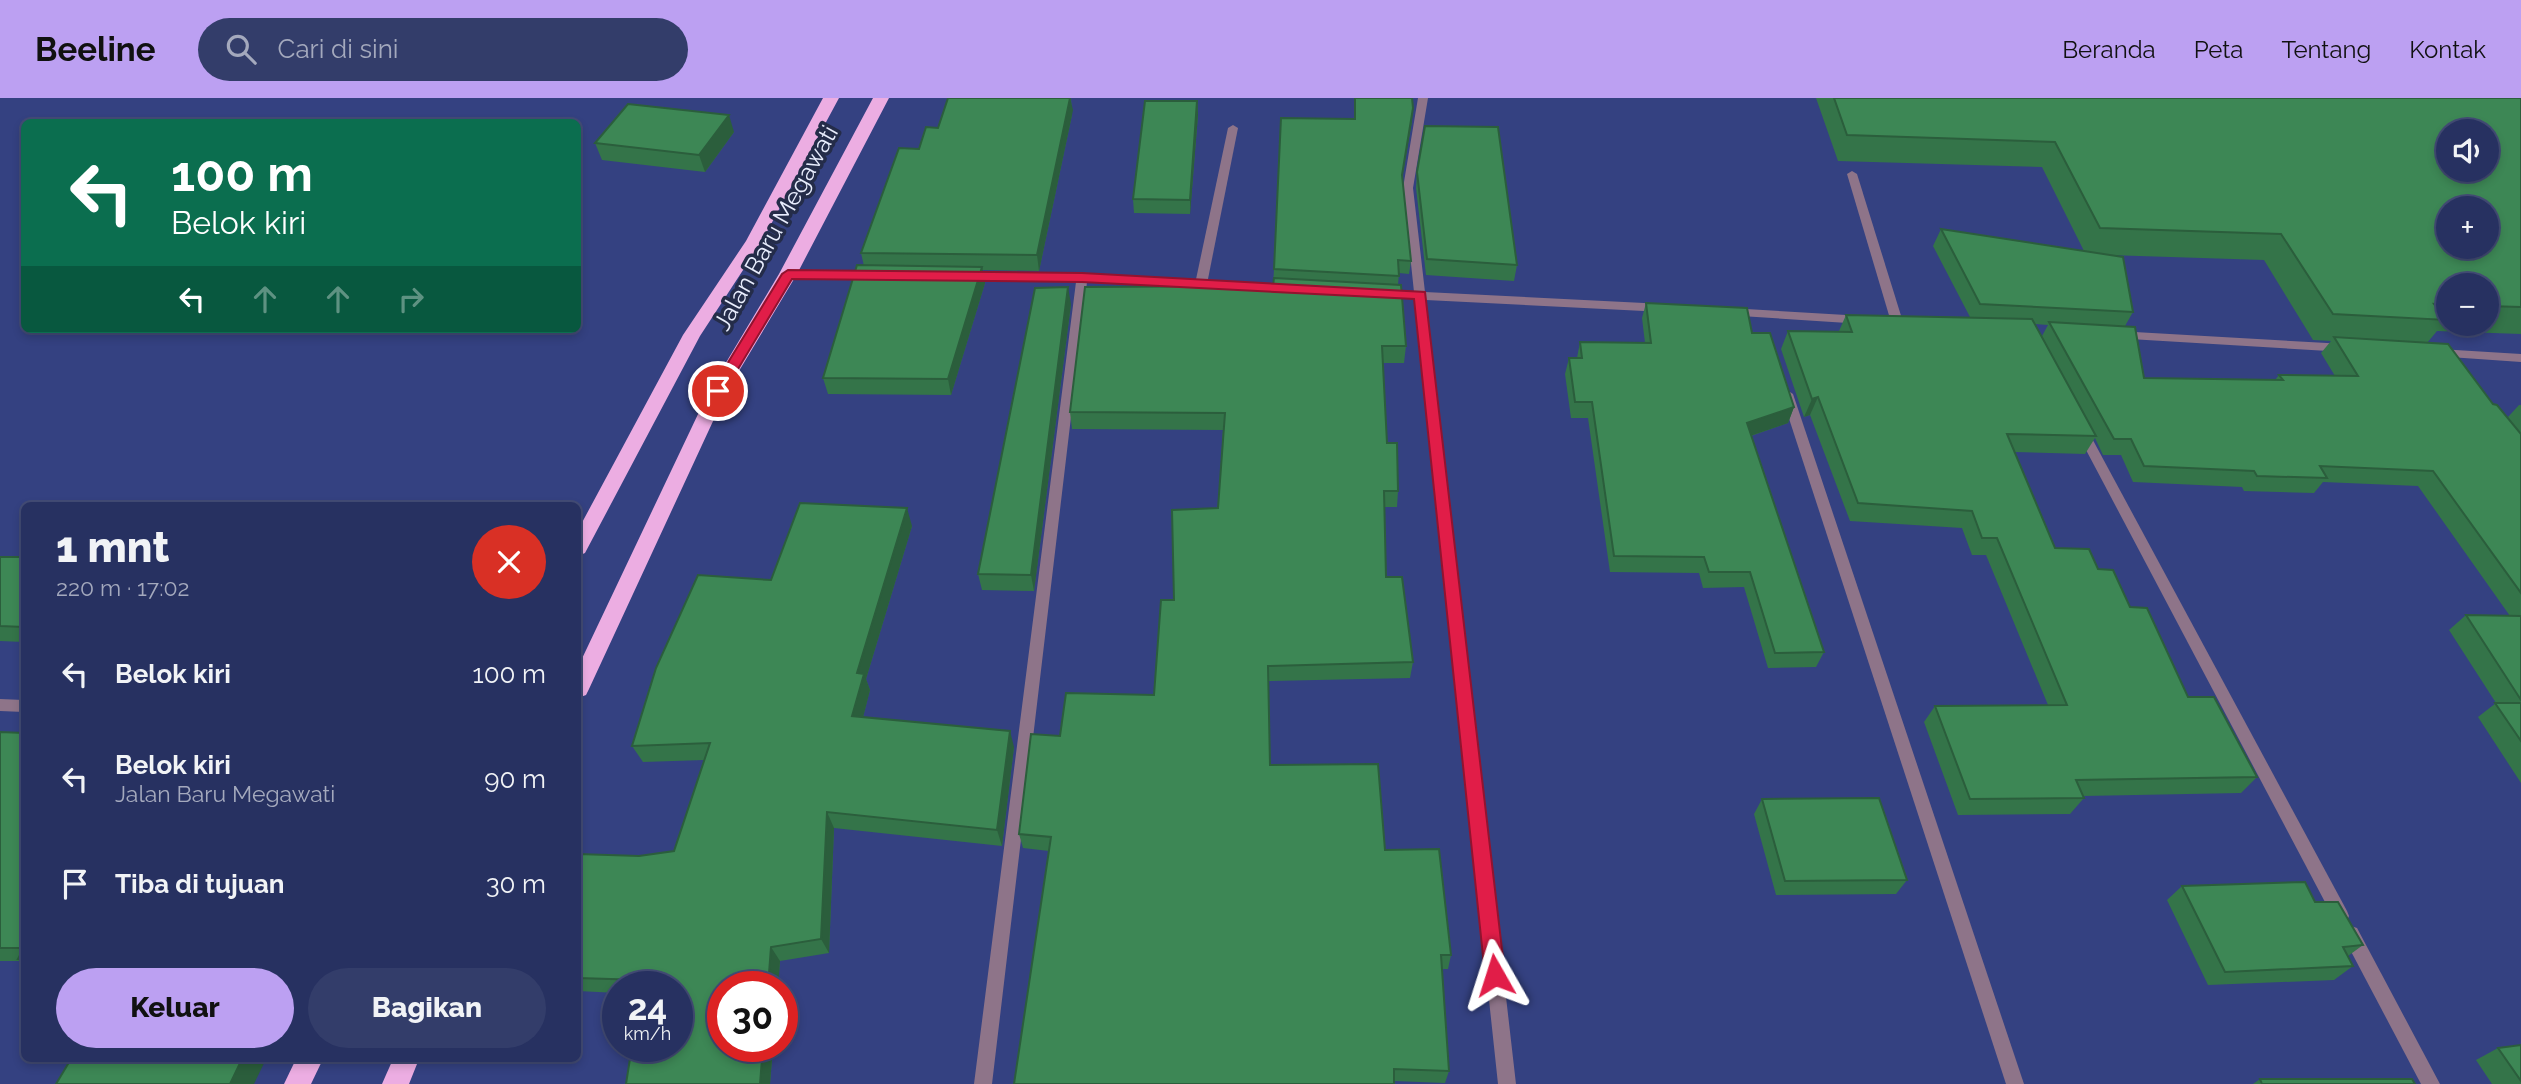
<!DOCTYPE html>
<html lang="id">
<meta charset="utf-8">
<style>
:root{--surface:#273161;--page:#333d6a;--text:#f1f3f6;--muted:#a4a9bd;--line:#434c76;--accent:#bca0f2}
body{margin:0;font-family:Raleway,sans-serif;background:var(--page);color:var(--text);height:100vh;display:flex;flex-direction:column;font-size:26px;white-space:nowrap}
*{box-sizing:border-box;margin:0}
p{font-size:23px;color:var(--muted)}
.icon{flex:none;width:38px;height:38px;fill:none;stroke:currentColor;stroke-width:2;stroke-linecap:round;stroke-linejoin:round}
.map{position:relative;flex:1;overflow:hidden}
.drawer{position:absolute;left:21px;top:404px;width:560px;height:560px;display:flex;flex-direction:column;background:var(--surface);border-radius:10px;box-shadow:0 4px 10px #0003,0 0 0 2px var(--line)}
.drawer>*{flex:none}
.banner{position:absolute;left:21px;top:21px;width:560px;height:214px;border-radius:10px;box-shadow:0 4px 10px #0003,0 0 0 2px var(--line);background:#0b6e4f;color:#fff;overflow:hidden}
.controls{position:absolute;left:2436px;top:21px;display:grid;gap:14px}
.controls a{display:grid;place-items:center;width:63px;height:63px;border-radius:50%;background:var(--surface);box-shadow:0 4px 10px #0003,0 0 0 2px var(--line);font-size:35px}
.speed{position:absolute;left:602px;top:873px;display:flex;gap:14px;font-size:35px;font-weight:700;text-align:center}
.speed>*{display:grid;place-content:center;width:91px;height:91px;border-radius:50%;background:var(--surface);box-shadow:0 4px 10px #0003,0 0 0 2px var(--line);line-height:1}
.speed small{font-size:18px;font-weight:400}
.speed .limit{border:10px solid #d22;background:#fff;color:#111}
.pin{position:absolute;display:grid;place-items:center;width:60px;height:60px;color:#fff;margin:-30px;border:4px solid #fff;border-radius:50%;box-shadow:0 2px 7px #0007}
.me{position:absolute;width:77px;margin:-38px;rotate:354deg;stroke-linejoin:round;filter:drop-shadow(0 0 5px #0008)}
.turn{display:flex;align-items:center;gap:24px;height:147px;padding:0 35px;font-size:32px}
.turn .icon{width:91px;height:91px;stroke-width:2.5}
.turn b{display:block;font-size:49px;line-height:60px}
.lanes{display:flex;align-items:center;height:66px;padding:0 35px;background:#0003;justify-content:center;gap:35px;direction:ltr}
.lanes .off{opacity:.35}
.round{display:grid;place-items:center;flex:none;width:74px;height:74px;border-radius:37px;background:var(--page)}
.head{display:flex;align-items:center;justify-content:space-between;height:119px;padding:0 35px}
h1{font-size:42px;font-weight:800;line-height:52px}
.primary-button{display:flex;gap:14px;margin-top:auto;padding:14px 35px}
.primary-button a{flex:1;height:80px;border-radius:42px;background:var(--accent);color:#111;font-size:28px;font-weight:800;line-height:80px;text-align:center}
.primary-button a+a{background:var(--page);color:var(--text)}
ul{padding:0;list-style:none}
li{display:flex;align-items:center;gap:21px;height:105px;padding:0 35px}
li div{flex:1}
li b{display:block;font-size:26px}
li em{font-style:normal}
header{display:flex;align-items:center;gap:42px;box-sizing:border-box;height:98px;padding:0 35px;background:var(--accent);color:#111}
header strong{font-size:33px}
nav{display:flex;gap:38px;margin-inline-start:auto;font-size:24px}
.search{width:490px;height:63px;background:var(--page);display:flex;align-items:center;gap:18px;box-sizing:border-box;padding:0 24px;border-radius:38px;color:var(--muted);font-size:26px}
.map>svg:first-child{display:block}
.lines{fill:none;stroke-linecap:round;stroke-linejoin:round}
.lane{fill:#8e7489;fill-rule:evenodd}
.street{fill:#8e7489;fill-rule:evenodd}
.highway{fill:#ecade2;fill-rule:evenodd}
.wall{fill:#347449;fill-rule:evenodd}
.shaded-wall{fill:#2b5e3c}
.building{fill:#3d8755;stroke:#2b5e3c;stroke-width:2;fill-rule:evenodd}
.route{fill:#e11d48;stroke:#92132f;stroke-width:2}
.labels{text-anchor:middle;stroke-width:7;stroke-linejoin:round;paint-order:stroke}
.street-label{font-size:24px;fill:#e8edfd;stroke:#242c49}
</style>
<header>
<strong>Beeline</strong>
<div class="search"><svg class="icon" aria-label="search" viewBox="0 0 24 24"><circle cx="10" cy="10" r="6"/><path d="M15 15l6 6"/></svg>Cari di sini</div>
<nav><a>Beranda</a><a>Peta</a><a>Tentang</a><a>Kontak</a></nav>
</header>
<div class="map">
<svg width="2521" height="986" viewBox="0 0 2521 986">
<rect width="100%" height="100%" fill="#344181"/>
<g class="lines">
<g class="lane">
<path d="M 1233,27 L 1238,30 L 1207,186 L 1201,190 L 1195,186 L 1228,30 Z"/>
<path d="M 1852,73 L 1857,76 L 1903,224 L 1901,227 L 1897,228 L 1891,224 L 1847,76 Z"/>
</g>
<g class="street">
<path d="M 1418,0 L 1428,0 L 1413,90 L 1425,194 L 1664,206 L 1670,210 L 1664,214 L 1426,202 L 1516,986 L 1498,986 L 1414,201 L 1383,200 L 1377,196 L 1383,192 L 1414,194 L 1403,90 Z"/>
<path d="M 788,172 L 873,173 L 879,177 L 873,181 L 784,179 L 782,176 Z"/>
<path d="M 967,174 L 1082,176 L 1262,185 L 1268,189 L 1262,193 L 1087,184 L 992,986 L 974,986 L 1076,184 L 963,181 L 963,175 Z"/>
<path d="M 1729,210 L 1863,218 L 1869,222 L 1863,226 L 1725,217 L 1723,214 Z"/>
<path d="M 2117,233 L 2345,246 L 2351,250 L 2345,254 L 2113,240 L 2111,237 Z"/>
<path d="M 2439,251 L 2521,256 L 2521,264 L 2435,258 L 2433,255 L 2435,252 Z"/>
<path d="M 1787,292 L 1793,296 L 2024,986 L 2006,986 L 1781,296 Z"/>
<path d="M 2082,329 L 2088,333 L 2347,813 L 2349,818 L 2347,823 L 2341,826 L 2335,823 L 2076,333 Z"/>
<path d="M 0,601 L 24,602 L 24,614 L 0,613 Z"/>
<path d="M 2351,828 L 2357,830 L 2440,986 L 2421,986 L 2345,842 L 2343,836 L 2345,830 Z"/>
</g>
<g class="highway">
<path d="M 823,0 L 839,0 L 762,143 L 700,238 L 585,455 L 578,458 L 578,432 L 683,237 L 746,143 Z"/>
<path d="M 873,0 L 889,0 L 797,176 L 727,293 L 589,591 L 586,597 L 578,600 L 578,569 L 709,293 L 779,176 Z"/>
<path d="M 296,961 L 323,961 L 311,986 L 284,986 Z"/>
<path d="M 393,961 L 419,961 L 409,986 L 382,986 Z"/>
</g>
</g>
<g class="wall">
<path d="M 948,0 L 1071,0 L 1072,17 L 1039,173 L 982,172 L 985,185 L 951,297 L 828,296 L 823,280 L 864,168 L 861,155 L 919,51 L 938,30 Z"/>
<path d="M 1354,0 L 1412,0 L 1412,23 L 1402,81 L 1411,163 L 1409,176 L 1399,175 L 1398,187 L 1406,248 L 1404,265 L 1383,265 L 1387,345 L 1398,393 L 1397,409 L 1384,409 L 1386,479 L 1413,564 L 1410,580 L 1268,583 L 1270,667 L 1385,752 L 1451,857 L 1448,871 L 1442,871 L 1449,973 L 1445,985 L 1394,983 L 1049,753 L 1023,750 L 1019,736 L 1060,638 L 1154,597 L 1218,410 L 1223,332 L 1072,331 L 1070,314 L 1273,188 L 1274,171 L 1355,21 Z"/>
<path d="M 1816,0 L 2521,0 L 2521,236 L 2437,233 L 2427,245 L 2508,319 L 2519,307 L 2521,307 L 2521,685 L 2478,619 L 2496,605 L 2449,532 L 2466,517 L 2510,518 L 2418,388 L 2323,384 L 2314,395 L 2244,393 L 2242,389 L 2133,384 L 2121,357 L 2103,357 L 2095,340 L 2085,356 L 2015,354 L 2055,450 L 2098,471 L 2130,509 L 2188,599 L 2257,679 L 2241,695 L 2083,698 L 2084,700 L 2070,716 L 1958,717 L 1924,624 L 1935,608 L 2048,607 L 1986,457 L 1972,457 L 1962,430 L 1850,423 L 1810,317 L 1804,319 L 1781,251 L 1788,233 L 1839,233 L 1846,217 L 1970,219 L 1933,148 L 1941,131 L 2084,153 L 2042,69 L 1838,63 ZM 2108,157 L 2264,162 L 2313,242 L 2331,243 L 2321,255 L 2335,278 L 2279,277 L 2275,282 L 2144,280 L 2125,228 L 2133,214 ZM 2448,187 L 2487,187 L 2487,226 L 2448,226 ZM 2035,226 L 2048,227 L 2042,238 Z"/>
<path d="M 1197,3 L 1198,17 L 1190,116 L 1134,115 L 1133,101 Z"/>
<path d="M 734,34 L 705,74 L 602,62 L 595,45 Z"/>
<path d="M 1417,74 L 1517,167 L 1514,183 L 1426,177 L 1416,90 Z"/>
<path d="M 1646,205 L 1752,235 L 1794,309 L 1788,325 L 1751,338 L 1824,554 L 1816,569 L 1768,570 L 1744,489 L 1703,490 L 1699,475 L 1610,474 L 1588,320 L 1571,320 L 1565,276 L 1569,260 L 1577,260 L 1580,244 L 1645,245 L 1642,220 Z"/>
<path d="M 1071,206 L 1034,493 L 982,492 L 978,476 Z"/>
<path d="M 912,428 L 866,581 L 870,592 L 863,619 L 1014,649 L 1002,748 L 834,730 L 829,855 L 780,863 L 770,986 L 626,986 L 677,889 L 618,889 L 618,895 L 578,893 L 578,756 L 639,758 L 674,753 L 704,662 L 643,664 L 632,648 L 771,482 Z"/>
<path d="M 0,459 L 24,459 L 24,544 L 0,543 Z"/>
<path d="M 0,634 L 24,635 L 24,865 L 22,863 L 0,863 Z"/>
<path d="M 1762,701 L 1907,782 L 1896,796 L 1776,797 L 1754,716 Z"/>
<path d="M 2182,788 L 2315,804 L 2363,847 L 2348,858 L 2353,868 L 2334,882 L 2208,887 L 2167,802 Z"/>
<path d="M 2521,947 L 2521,986 L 2492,986 L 2476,962 L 2498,950 Z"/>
<path d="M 2260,981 L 2415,986 L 2253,986 Z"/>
</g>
<g class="shaded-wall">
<path d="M 1070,0 L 1073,12 L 1072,17 L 1039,173 L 1037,157 Z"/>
<path d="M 1197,3 L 1198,17 L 1190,116 L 1190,102 Z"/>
<path d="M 1413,10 L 1412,23 L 1400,90 L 1402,77 Z"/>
<path d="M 729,17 L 734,34 L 705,74 L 699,57 Z"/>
<path d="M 982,169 L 985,185 L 951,297 L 948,281 Z"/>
<path d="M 1068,189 L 1071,206 L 1034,493 L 1031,477 Z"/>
<path d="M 1818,299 L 1810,317 L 1804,319 L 1812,301 Z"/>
<path d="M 1794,309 L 1788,325 L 1741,341 L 1747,325 Z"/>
<path d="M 907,410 L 912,428 L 866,581 L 870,592 L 859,635 L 852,618 L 857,575 Z"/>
<path d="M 1010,633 L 1014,649 L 1002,748 L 997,732 Z"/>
<path d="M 827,714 L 834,730 L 829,855 L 821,841 Z"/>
<path d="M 771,849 L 780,863 L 778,889 L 768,889 Z"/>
<path d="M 763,948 L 773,948 L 770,986 L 760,986 Z"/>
<path d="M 242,961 L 266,961 L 254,986 L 230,986 Z"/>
</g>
<g class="building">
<path d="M 948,0 L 1070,0 L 1037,157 L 861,155 L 899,50 L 919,51 L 926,29 L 938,30 Z"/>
<path d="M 1355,0 L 1412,0 L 1413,10 L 1402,77 L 1411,163 L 1398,162 L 1399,178 L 1274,171 L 1281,20 L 1355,21 Z"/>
<path d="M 1834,0 L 2521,0 L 2521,209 L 2487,208 L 2487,187 L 2448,187 L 2448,207 L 2434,206 L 2446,222 L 2333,216 L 2281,136 L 2100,130 L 2055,44 L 1847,37 ZM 2448,33 L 2487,33 L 2487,72 L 2448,72 ZM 2448,110 L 2487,110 L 2487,149 L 2448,149 Z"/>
<path d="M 1145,3 L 1197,3 L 1190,102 L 1133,101 Z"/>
<path d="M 628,6 L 729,17 L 699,57 L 595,45 Z"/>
<path d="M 1425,28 L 1498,29 L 1517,167 L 1427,161 L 1417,74 Z"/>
<path d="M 1941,131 L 2123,159 L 2133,214 L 1980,206 Z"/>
<path d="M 857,167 L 982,169 L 948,281 L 823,280 Z"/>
<path d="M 1274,180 L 1401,187 L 1406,248 L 1382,248 L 1387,345 L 1397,345 L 1398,393 L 1384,393 L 1386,479 L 1402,479 L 1413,564 L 1268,568 L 1270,667 L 1378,666 L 1385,752 L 1439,751 L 1451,857 L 1441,857 L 1449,973 L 1394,971 L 1394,986 L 1014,986 L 1051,739 L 1019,736 L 1031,636 L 1060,638 L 1066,595 L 1154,597 L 1161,502 L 1174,502 L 1172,412 L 1218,410 L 1225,315 L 1070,314 L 1085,189 L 1273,188 Z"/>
<path d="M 1068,189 L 1031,477 L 978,476 L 1035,190 Z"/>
<path d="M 1646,205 L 1747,210 L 1752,235 L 1770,235 L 1794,309 L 1747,325 L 1824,554 L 1775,555 L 1750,474 L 1709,474 L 1704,459 L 1614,458 L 1592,304 L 1575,304 L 1569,260 L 1582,260 L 1580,244 L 1651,245 Z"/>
<path d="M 1846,217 L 2032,221 L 2096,338 L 2007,336 L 2055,450 L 2089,451 L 2098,471 L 2113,472 L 2130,509 L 2147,510 L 2188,599 L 2214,599 L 2257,679 L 2076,682 L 2084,700 L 1970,701 L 1935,608 L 2067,607 L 1997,440 L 1982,440 L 1972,413 L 1858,405 L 1818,299 L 1812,301 L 1788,233 L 1852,234 Z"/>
<path d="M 2049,224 L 2135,229 L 2144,280 L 2283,282 L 2279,277 L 2358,278 L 2334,239 L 2448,246 L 2493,306 L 2497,307 L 2521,336 L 2521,495 L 2433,373 L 2320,368 L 2327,380 L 2257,378 L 2254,373 L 2144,368 L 2131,341 L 2114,341 Z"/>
<path d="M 800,405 L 907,410 L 857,575 L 864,576 L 852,618 L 1010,633 L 997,732 L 827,714 L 821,841 L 771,849 L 768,889 L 723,889 L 723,948 L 763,948 L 760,986 L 626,986 L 632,948 L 677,948 L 677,889 L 641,889 L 642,882 L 578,880 L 578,756 L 639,758 L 674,753 L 710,645 L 632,648 L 656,570 L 698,477 L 771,482 Z"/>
<path d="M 0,459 L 24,459 L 24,529 L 0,528 Z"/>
<path d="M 2466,517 L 2521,518 L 2521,602 Z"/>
<path d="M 2495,605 L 2521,605 L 2521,643 Z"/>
<path d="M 0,634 L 24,635 L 24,861 L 18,861 L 24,850 L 0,850 Z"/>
<path d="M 1879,700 L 1907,782 L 1785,783 L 1762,701 Z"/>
<path d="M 2305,784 L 2315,804 L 2338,804 L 2363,847 L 2343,849 L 2353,868 L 2225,874 L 2182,788 Z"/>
<path d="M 2521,947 L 2521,983 L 2498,950 Z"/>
<path d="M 71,961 L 242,961 L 230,986 L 56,986 Z"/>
<path d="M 2260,981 L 2412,981 L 2415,986 L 2262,986 Z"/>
</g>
<path class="route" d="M 788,172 L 1082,175 L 1425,194 L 1505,877 L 1502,884 L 1495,886 L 1488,884 L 1485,877 L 1414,201 L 1082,184 L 792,181 L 723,296 L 713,296 L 713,289 L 782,176 Z"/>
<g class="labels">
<g class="street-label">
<text transform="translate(776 130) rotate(-61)" y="8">Jalan Baru Megawati</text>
</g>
</g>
</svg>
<div class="controls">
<a><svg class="icon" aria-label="sound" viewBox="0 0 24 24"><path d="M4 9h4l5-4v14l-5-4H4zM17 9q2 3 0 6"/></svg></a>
<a>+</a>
<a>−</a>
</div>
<div class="speed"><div>24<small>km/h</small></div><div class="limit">30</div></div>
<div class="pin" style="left:718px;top:293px;background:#d93025"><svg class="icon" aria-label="arrive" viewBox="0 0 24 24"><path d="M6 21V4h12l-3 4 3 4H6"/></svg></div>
<svg class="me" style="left:1495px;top:877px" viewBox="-20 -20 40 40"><path d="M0-17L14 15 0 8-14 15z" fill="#e11d48" stroke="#fff" stroke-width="4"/></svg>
<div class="banner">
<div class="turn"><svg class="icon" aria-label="left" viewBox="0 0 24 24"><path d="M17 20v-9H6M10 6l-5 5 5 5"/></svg><div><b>100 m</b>Belok kiri</div></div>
<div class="lanes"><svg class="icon" aria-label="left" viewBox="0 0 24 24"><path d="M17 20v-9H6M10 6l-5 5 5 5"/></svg><svg class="icon off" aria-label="ahead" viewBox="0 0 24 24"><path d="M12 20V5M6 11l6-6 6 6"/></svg><svg class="icon off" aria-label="ahead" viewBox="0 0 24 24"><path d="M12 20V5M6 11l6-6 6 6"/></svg><svg class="icon off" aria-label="right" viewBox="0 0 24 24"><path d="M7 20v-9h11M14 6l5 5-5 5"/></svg></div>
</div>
<section class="drawer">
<div class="head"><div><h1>1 mnt</h1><p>220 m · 17:02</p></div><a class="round" style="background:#d93025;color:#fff"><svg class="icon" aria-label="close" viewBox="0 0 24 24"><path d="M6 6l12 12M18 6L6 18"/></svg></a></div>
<ul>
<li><svg class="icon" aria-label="left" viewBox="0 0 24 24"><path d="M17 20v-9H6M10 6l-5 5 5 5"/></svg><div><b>Belok kiri</b></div><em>100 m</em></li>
<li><svg class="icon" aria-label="left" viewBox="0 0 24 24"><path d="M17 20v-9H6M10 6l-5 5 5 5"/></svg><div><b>Belok kiri</b><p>Jalan Baru Megawati</p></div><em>90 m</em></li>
<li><svg class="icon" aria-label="arrive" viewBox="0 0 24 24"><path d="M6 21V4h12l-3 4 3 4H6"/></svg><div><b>Tiba di tujuan</b></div><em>30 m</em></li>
</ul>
<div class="primary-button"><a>Keluar</a><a>Bagikan</a></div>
</section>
</div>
